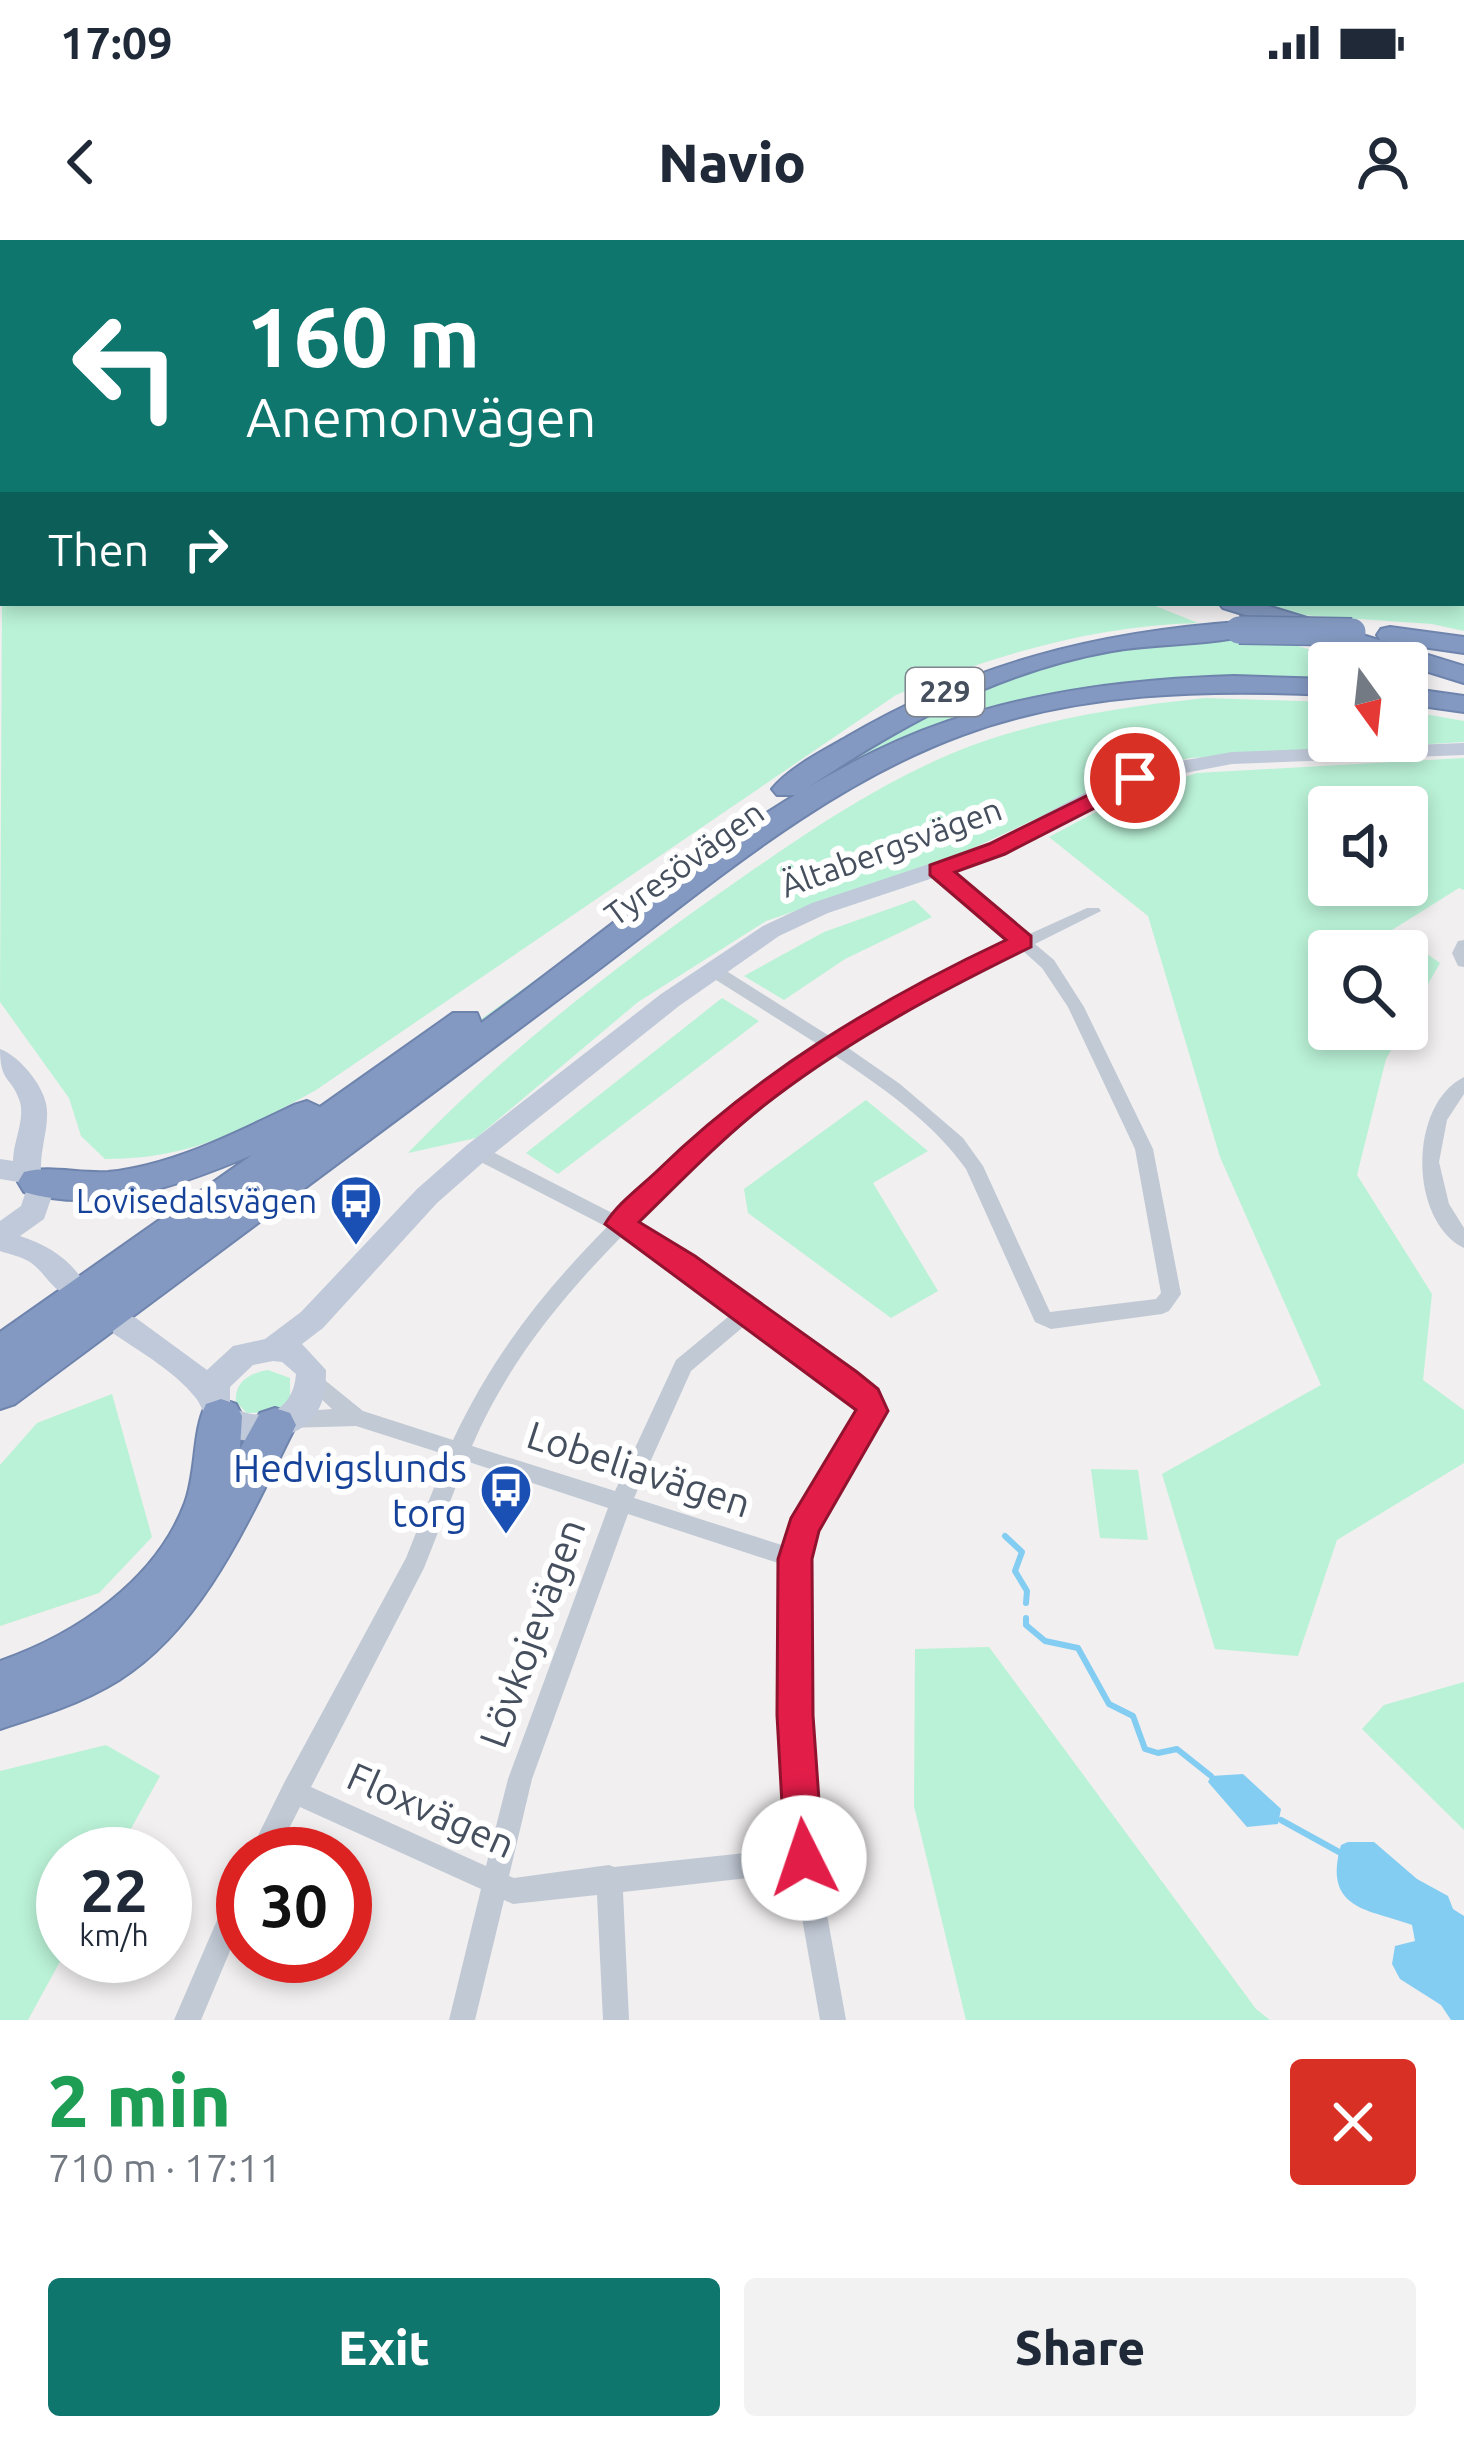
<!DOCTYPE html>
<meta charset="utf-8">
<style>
:root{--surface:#fff;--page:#f2f2f3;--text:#1f2937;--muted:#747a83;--accent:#0f766e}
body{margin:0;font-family:Ubuntu,sans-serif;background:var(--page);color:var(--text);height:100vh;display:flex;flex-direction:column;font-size:45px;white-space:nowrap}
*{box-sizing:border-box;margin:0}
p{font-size:39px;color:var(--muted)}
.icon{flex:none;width:66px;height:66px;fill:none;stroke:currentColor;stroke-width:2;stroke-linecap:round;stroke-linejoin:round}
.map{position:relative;height:1780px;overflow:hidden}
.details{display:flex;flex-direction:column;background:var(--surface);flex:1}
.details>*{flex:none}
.guide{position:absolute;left:0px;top:0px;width:1464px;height:366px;box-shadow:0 6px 18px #0003;background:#0f766e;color:#fff;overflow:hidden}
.needle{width:78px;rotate:165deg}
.buttons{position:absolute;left:1308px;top:402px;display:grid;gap:24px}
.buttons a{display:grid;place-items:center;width:120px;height:120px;border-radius:12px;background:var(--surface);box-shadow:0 6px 18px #0003;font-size:60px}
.speed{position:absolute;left:36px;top:1587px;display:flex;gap:24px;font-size:60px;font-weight:700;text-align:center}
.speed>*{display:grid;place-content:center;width:156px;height:156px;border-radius:50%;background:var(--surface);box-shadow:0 6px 18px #0003;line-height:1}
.speed small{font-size:30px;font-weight:400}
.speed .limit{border:18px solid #d22;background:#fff;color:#111}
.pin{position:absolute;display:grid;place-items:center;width:102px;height:102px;color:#fff;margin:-51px;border:6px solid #fff;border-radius:50%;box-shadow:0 3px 12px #0007}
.me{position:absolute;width:132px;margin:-66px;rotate:356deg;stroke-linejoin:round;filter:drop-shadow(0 0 9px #0008)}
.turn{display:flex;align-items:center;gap:42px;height:252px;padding:0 48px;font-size:54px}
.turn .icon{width:156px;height:156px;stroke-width:2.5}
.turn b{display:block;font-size:84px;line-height:102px}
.then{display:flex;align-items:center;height:114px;padding:0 48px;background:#0003;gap:24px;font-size:45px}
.round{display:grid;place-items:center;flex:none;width:126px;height:126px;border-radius:12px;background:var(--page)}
.head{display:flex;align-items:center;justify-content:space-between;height:204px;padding:0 48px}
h1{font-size:72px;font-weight:800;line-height:90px;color:#1e9e55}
.primary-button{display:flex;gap:24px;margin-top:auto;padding:24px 48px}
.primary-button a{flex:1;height:138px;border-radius:12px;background:var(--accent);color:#fff;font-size:48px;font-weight:800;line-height:138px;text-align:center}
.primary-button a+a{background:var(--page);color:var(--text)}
.status{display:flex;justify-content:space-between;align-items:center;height:84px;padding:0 60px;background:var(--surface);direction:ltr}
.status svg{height:33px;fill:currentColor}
header{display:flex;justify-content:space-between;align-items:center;height:156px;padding:0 48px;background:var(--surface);font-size:54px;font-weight:800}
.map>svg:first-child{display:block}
.green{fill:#baf2d7;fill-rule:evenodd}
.water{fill:#84cdf2}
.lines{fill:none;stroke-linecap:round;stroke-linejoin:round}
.stream{stroke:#84cdf2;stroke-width:6}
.highway-casing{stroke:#6e84ad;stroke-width:4}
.street{fill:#c1c9d5;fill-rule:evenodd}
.secondary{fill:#c0c9d9;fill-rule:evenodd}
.highway{fill:#8399c1;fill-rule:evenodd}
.highway-bridge-casing{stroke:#6e84ad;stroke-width:30;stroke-linecap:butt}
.highway-bridge{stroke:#8399c1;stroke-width:27}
.route{fill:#e11d48;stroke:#92132f;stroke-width:3}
.labels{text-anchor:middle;stroke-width:12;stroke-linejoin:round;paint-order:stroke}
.shield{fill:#fff;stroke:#7d848e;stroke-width:3}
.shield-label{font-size:30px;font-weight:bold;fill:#454f5e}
.street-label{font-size:33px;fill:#454f5e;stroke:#fff}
.transit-label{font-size:33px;fill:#164399;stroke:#fff;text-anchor:end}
.near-transit-label{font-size:39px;fill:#164399;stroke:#fff;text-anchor:end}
.near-street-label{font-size:39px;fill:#454f5e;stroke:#fff}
</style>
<div class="status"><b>17:09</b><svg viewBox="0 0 49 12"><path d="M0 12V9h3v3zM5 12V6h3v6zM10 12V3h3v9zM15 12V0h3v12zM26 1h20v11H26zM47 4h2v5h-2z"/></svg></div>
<header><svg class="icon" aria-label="back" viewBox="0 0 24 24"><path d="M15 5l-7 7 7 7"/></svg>Navio<svg class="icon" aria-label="person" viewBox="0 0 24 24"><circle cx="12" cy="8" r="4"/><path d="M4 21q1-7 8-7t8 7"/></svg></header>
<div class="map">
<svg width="1464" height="1780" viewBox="0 0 1464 1780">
<rect width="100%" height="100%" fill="#f1efef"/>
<g class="green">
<path d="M 473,0 L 1055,0 L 1056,3 L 481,3 Z"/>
<path d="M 1247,0 L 1464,0 L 1464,391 L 1432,384 L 1286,374 L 1266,363 L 1461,363 L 1461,3 Z"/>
<path d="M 3,158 L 3,363 L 1148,363 L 1198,383 C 1091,386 995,415 896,455 L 316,850 C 242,891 191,919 105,919 L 81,896 L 69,858 L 0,762 Z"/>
<path d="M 1262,395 L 1354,423 L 1329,423 L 1329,441 L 1089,450 L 883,511 L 111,1046 L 796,552 L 956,456 L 1086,414 Z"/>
<path d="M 1205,458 L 1329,462 L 1329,501 L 1407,501 L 1407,471 L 1464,481 L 1464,502 L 1190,518 L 1139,531 L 958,615 L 766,681 L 638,762 L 476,898 L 408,913 C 506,811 621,722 737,641 C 823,581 914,519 1017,491 C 1079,473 1141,465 1205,458 Z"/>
<path d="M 1464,518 L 1464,650 L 1459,648 L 1392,690 L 1440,723 L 1407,781 L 1407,711 L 1329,711 L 1329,789 L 1403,789 L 1386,819 L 1357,935 L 1432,1054 L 1423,1140 L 1464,1170 L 1464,1223 L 1337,1300 L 1298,1416 L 1215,1409 L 1162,1234 L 1321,1145 L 1220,917 L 1148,676 L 1049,597 L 1128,555 L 1197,533 ZM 1329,567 L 1407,567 L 1407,645 L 1329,645 Z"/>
<path d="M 914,660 L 932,677 L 845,719 L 784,760 L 744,736 L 824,692 Z"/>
<path d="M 722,758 L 759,781 L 558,934 L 526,913 Z"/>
<path d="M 866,860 L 928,911 L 873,943 L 938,1051 L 891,1078 L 748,973 L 744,949 Z"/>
<path d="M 268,1130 L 290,1138 L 290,1160 L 275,1172 L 247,1173 L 236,1162 C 234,1142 250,1133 268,1130 Z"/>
<path d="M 112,1154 L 152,1297 L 99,1353 L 0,1386 L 0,1225 L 37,1183 Z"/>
<path d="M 1091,1229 L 1138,1230 L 1148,1300 L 1100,1298 Z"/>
<path d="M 989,1407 L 1256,1769 L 1270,1780 L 966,1780 L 914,1566 L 915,1409 Z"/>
<path d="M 1464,1442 L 1464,1590 L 1362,1489 L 1384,1465 Z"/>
<path d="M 106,1505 L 160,1536 L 117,1614 L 63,1614 L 63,1716 L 28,1780 L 0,1780 L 0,1531 Z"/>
</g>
<g class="water">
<path d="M 1243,1534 L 1281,1569 L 1278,1584 L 1247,1587 L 1208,1542 L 1211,1536 Z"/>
<path d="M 1348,1602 L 1374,1602 L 1417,1639 L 1448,1656 L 1453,1669 L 1464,1676 L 1464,1780 L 1451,1780 L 1441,1765 L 1400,1739 L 1392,1724 L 1395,1706 L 1415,1701 L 1412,1685 C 1370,1669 1322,1671 1341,1605 Z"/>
</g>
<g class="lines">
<g class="stream">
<path d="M 1005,1296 L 1022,1312 L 1015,1331 L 1027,1351 L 1026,1363"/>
<path d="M 1026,1378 L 1026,1385 L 1045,1401 L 1078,1408 L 1109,1464 L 1133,1476 L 1145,1509 L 1158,1513 L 1177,1509 L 1211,1536"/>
<path d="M 1281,1580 L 1339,1612"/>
</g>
<g class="highway-casing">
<g id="highway">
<path d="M 1219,363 L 1258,363 L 1464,426 L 1464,443 L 1223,368 Z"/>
<path d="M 1239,382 L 1248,385 L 1252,390 L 1248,395 C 1204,406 1156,403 1112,411 C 994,432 894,489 797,555 L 777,555 L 772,549 C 790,527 823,511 847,497 C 971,424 1097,392 1239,382 Z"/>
<path d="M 1390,387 L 1464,397 L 1464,413 L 1381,401 L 1377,395 L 1381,389 Z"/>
<path d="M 1234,436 L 1329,439 L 1329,455 C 1206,449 1078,452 962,495 C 816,549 698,656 575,747 C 388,886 202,1025 15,1164 L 0,1169 L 0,1092 L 252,915 C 181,945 101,975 24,952 L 18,942 L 24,932 C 50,925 80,934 108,932 C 174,925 235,893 294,865 L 307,861 L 320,867 L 453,773 L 477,773 L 481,783 C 622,681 781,538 946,482 C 1039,450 1136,439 1234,436 Z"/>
<path d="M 1407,448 L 1464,456 L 1464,472 L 1407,464 Z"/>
<path d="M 221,1159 L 236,1164 L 242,1176 L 240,1209 L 260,1173 L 275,1168 L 290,1173 L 296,1185 C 251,1274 206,1385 119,1440 C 82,1463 41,1476 0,1489 L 0,1421 C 75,1395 156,1341 185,1263 C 197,1231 192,1193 206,1164 Z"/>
</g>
</g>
<g class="street">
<path d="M 22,0 L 32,0 L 31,3 L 21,3 Z"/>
<path d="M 194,0 L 205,0 L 209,3 L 198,3 Z"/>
<rect x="1062" y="0" width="10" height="3"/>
<path d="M 3,83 L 3,100 L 0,101 L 0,84 Z"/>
<rect x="1461" y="243" width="3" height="6"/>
<rect x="1461" y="262" width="3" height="8"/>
<path d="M 938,625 L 943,627 L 1025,696 L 1087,668 L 1099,668 L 1101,671 L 1035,704 L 1054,720 L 1084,767 L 1153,909 L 1181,1054 L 1169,1071 L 1162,1074 L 1051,1089 L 1035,1082 L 966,929 C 931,880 880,846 831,813 L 717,899 L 634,984 L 655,995 C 691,1021 869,1136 880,1165 C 883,1173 881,1176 878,1183 L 823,1271 L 806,1319 L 807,1475 L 817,1619 L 846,1780 L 820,1780 L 794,1633 L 623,1652 L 629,1780 L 603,1780 L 597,1655 L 513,1664 L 504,1660 L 475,1780 L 449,1780 L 481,1649 L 300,1567 L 276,1614 L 249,1614 L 284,1543 L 406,1318 L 447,1215 L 356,1186 L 288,1188 L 281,1185 L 278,1179 L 281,1173 L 332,1169 L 304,1143 L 307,1137 L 314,1135 L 321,1137 L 363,1171 L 453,1200 C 493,1115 542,1053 607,987 L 471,917 L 468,912 L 471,907 L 483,907 L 618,976 L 705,889 L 819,805 L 705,733 L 703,729 L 705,725 L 717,725 L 831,797 L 921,743 L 1012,702 L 933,633 L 930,630 L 933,627 ZM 1022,710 L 1042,728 L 1068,767 L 1135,909 L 1161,1053 L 1156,1059 L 1050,1072 L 983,926 L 963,898 L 900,844 L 844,805 L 933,751 ZM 623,995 L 641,1005 L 734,1072 L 676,1120 L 615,1251 L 472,1206 C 507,1124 561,1058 623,995 ZM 749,1082 C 776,1102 852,1147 860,1176 L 805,1261 L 788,1307 L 634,1258 L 691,1131 ZM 466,1221 L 608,1268 L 508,1539 L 486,1626 L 311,1547 L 424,1328 ZM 628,1274 L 784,1325 L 783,1475 L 791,1608 L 614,1627 L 609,1625 L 514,1638 L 509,1636 L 532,1539 Z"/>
<path d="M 1464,700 L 1464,727 L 1458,726 L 1452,713 L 1458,701 Z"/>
<path d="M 1464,837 L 1464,854 L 1447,880 L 1439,922 L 1449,964 L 1464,988 L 1464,1008 C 1409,981 1408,865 1464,837 Z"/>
<path d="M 243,1637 L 243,1680 L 201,1780 L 174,1780 L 234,1641 Z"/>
</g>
<g class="secondary">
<path d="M 437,0 L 456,0 L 459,3 L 440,3 Z"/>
<path d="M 1464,503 L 1464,515 L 1232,524 L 1164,537 L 1121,552 L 1005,614 L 828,673 L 779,696 L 679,766 L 487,919 L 437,963 L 323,1088 L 302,1104 L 326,1130 C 326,1149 324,1167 310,1181 C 288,1203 239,1209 214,1188 C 205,1180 202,1165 195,1157 C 174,1131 142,1113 114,1094 L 110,1086 L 114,1078 L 125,1074 L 136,1078 L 207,1130 L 233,1106 L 265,1099 L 301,1072 L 417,949 L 467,905 L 661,754 L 763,686 L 812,663 L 989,604 L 1105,542 L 1152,526 L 1232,512 ZM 273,1121 L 282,1122 L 296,1134 C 294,1167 267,1184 236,1169 L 230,1161 L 230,1147 L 253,1125 Z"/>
<path d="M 0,809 C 20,816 47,849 47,871 C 48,891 40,910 41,931 L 54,950 L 44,979 L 20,996 C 48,1005 70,1019 86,1045 L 81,1053 C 55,1061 49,1035 30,1022 C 22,1017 9,1014 0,1011 L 0,981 L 21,966 L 26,951 L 18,942 L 0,939 L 0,919 L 13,921 C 13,902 25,880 20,862 C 12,836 0,844 0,809 Z"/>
</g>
<use href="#highway" class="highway"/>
<g class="highway-bridge-casing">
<path id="highway-bridge" d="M 1239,390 L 1352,392"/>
</g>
<use href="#highway-bridge" class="highway-bridge"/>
</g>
<path class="route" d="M 1135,532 L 1146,538 L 1143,543 L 1005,614 L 955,632 L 1031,696 L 1031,707 C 943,750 854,797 775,857 C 726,894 683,939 639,982 L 695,1016 L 857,1132 L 878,1149 L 888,1171 L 819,1291 L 812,1319 L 813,1475 L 823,1618 L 818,1632 L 804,1638 L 790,1632 L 785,1618 L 777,1475 L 778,1319 L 791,1278 L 856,1170 L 605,984 C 617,964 639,948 656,932 C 757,833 878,760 1006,700 L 930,635 L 930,625 L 989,604 Z"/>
<defs>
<g id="bus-pin" transform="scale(2.7)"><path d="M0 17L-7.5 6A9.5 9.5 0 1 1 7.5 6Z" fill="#1a4fb4" stroke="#fff"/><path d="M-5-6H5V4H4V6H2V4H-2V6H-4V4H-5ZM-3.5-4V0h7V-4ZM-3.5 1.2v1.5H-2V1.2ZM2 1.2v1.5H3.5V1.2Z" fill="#fff"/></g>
</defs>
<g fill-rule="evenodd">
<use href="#bus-pin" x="356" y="961"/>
<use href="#bus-pin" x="506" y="1250"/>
</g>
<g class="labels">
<rect class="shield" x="906" y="428" width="78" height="48" rx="9"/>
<g class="shield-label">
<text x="945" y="462">229</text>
</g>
<g class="street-label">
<text transform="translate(891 607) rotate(-20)" y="12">Ältabergsvägen</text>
<text transform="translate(684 623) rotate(-36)" y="12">Tyresövägen</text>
</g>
<g class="transit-label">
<text x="317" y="973">Lovisedalsvägen</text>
</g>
<g class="near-transit-label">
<text x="467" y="1242">Hedvigslunds<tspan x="467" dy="45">torg</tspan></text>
</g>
<g class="near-street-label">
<text transform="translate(639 1229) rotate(18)" y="14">Lobeliavägen</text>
<text transform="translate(532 1393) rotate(-70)" y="14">Lövkojevägen</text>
<text transform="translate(431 1570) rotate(24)" y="14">Floxvägen</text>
</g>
</g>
</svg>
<div class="buttons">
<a><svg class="needle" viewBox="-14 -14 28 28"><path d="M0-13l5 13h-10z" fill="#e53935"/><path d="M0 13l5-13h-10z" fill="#747a83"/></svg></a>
<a><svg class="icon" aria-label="sound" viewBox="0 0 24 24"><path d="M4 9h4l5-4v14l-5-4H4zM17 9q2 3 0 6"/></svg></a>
<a><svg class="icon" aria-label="search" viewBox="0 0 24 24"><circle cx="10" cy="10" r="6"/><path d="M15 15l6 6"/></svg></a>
</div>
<div class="speed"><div>22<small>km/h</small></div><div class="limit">30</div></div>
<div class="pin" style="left:1135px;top:538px;background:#d93025"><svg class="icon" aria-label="arrive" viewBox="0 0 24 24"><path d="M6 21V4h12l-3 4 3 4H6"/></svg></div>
<svg class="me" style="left:804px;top:1618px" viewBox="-20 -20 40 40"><circle r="19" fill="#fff"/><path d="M0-13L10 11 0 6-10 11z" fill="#e11d48"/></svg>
<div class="guide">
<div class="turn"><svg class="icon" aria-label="left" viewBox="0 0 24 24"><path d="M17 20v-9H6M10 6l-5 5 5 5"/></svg><div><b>160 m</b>Anemonvägen</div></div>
<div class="then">Then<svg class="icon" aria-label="right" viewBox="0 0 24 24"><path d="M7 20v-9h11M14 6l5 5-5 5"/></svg></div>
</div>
</div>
<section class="details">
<div class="head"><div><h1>2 min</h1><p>710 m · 17:11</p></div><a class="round" style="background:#d93025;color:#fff"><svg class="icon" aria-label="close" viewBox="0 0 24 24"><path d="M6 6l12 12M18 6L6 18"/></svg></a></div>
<div class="primary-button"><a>Exit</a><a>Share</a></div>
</section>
